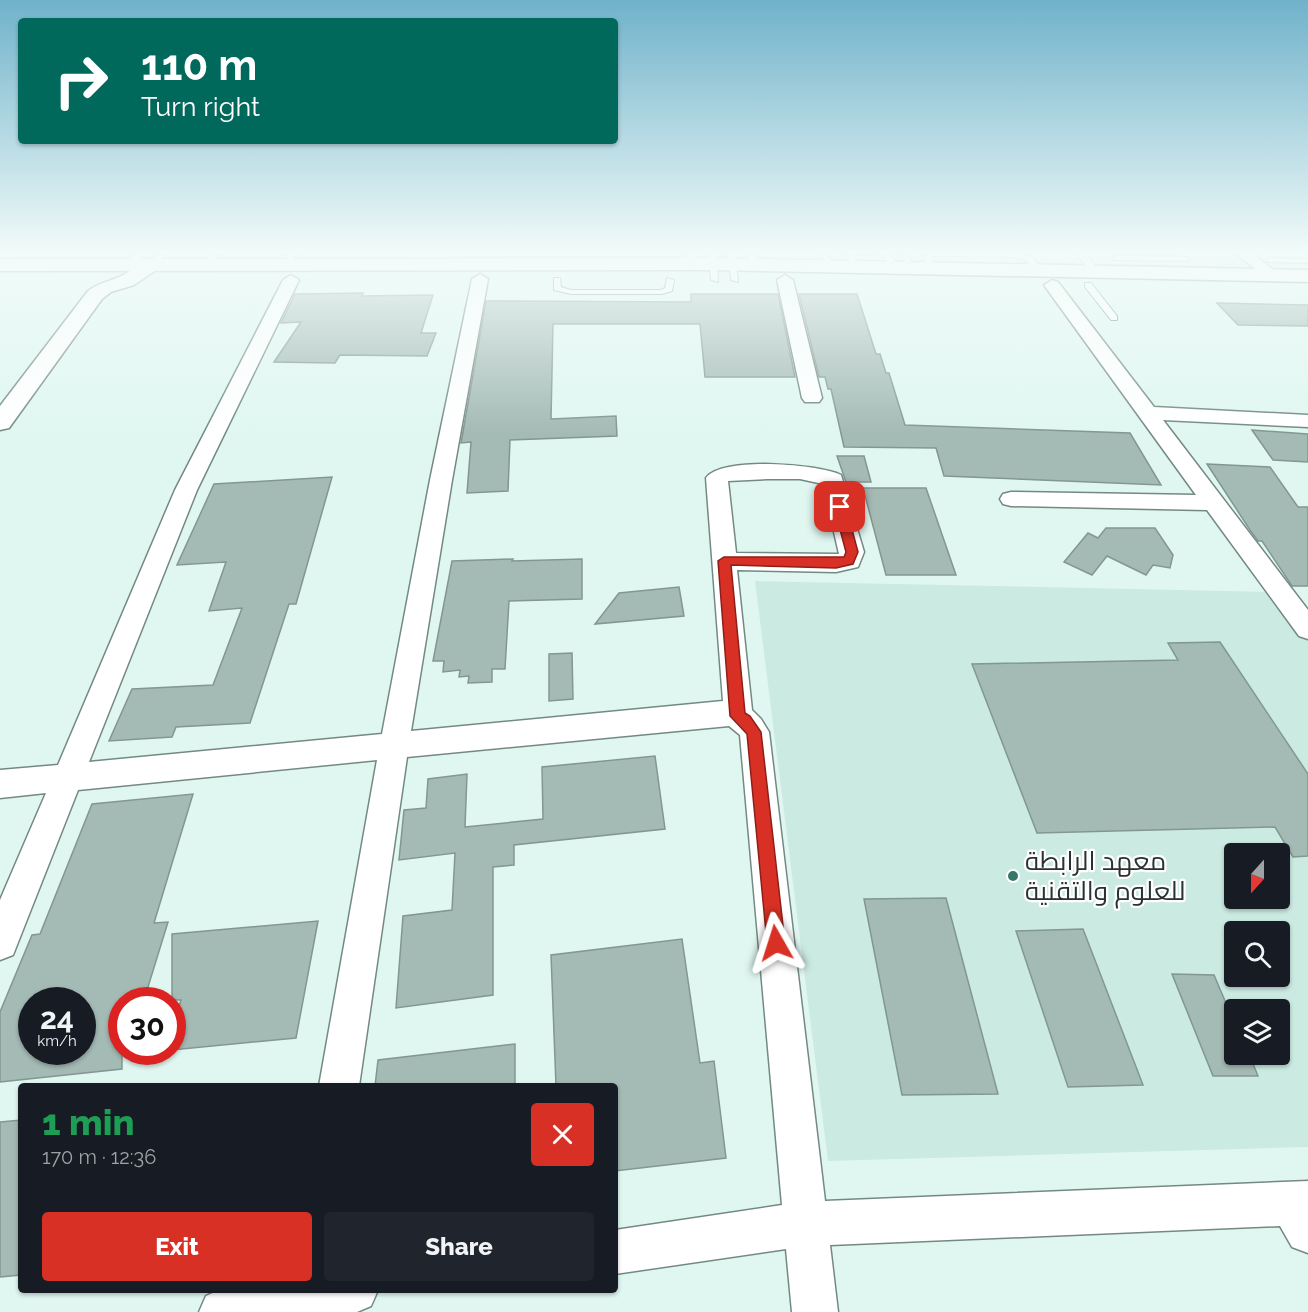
<!DOCTYPE html>
<meta charset="utf-8">
<style>
:root{--surface:#171b24;--page:#20242c;--text:#f1f3f6;--muted:#9ea1a6;--accent:#d93025}
body{margin:0;font-family:Raleway,Cairo,sans-serif;background:var(--page);color:var(--text);height:100vh;display:flex;flex-direction:column;font-size:22px;white-space:nowrap}
*{box-sizing:border-box;margin:0}
p{font-size:20px;color:var(--muted)}
.icon{flex:none;width:33px;height:33px;fill:none;stroke:currentColor;stroke-width:2;stroke-linecap:round;stroke-linejoin:round}
.map{position:relative;flex:1;overflow:hidden}
.side{position:absolute;left:18px;top:1083px;width:600px;height:210px;display:flex;flex-direction:column;background:var(--surface);border-radius:6px;box-shadow:0 2px 4px #0004}
.side>*{flex:none}
.guide{position:absolute;left:18px;top:18px;width:600px;height:126px;border-radius:6px;box-shadow:0 2px 4px #0004;background:#00695c;color:#fff;overflow:hidden}
.needle{width:39px;rotate:201deg}
.controls{position:absolute;left:1224px;top:843px;display:grid;gap:12px}
.controls a{display:grid;place-items:center;width:66px;height:66px;border-radius:6px;background:var(--surface);box-shadow:0 2px 4px #0004;font-size:30px}
.speed{position:absolute;left:18px;top:987px;display:flex;gap:12px;font-size:30px;font-weight:700;text-align:center}
.speed>*{display:grid;place-content:center;width:78px;height:78px;border-radius:50%;background:var(--surface);box-shadow:0 2px 4px #0004;line-height:1}
.speed small{font-size:15px;font-weight:400}
.speed .limit{border:9px solid #d22;background:#fff;color:#111}
.pin{position:absolute;display:grid;place-items:center;width:51px;height:51px;color:#fff;margin:-26px;border-radius:12px;box-shadow:0 3px 9px #0006}
.me{position:absolute;width:66px;margin:-33px;rotate:354deg;stroke-linejoin:round;filter:drop-shadow(0 0 4px #0008)}
.turn{display:flex;align-items:center;gap:21px;height:126px;padding:0 24px;font-size:27px}
.turn .icon{width:78px;height:78px;stroke-width:2.5}
.turn b{display:block;font-size:42px;line-height:51px}
.round{display:grid;place-items:center;flex:none;width:63px;height:63px;border-radius:6px;background:var(--page)}
.overview{display:flex;align-items:center;justify-content:space-between;height:102px;padding:0 24px}
h1{font-size:36px;font-weight:800;line-height:45px;color:#1e9e55}
.cta{display:flex;gap:12px;margin-top:auto;padding:12px 24px}
.cta a{flex:1;height:69px;border-radius:6px;background:var(--accent);color:#fff;font-size:24px;font-weight:800;line-height:69px;text-align:center}
.cta a+a{background:var(--page);color:var(--text)}
.map>svg:first-child{display:block}
.built{fill:#cbeae2;fill-rule:evenodd}
.building{fill:#a4bab4;stroke:#829792;stroke-width:1.5;fill-rule:evenodd}
.lines{fill:none;stroke-linecap:round;stroke-linejoin:round}
.lane-casing{stroke:#748983;stroke-width:2}
.street-casing{stroke:#748983;stroke-width:3}
.secondary-casing{stroke:#748983;stroke-width:3}
.primary-casing{stroke:#748983;stroke-width:3}
.lane{fill:#fff;fill-rule:evenodd}
.street{fill:#fff;fill-rule:evenodd}
.secondary{fill:#fff;fill-rule:evenodd}
.primary{fill:#fff;fill-rule:evenodd}
.route{fill:#d93025;stroke:#8d1f18;stroke-width:1.5}
.poi-dot{fill:#35786a;stroke:#fefefe;stroke-width:2}
.labels{text-anchor:middle;stroke-width:4.5;stroke-linejoin:round;paint-order:stroke}
.near-poi-label{font-size:26px;fill:#293230;stroke:#fefefe;text-anchor:start}
</style>
<div class="map">
<svg width="1308" height="1312" viewBox="0 0 1308 1312">
<rect width="100%" height="100%" fill="#e0f7f1"/>
<path class="built" d="M 755,581 L 1276,592 L 1308,636 L 1308,1147 L 828,1161 ZM 1234,854 L 1280,854 L 1280,898 L 1234,898 ZM 1234,932 L 1280,932 L 1280,976 L 1234,976 ZM 1234,1010 L 1280,1010 L 1280,1054 L 1234,1054 Z"/>
<g class="building">
<path d="M 363,293 L 362,296 L 433,295 L 421,333 L 436,333 L 427,356 L 340,355 L 335,363 L 274,362 L 301,322 L 281,323 L 295,294 Z"/>
<path d="M 691,294 L 778,294 L 795,377 L 705,377 L 700,324 L 553,324 L 551,419 L 616,416 L 617,436 L 510,440 L 508,491 L 467,493 L 471,442 L 461,443 L 486,301 L 691,302 Z"/>
<path d="M 799,294 L 857,294 L 876,354 L 880,354 L 886,373 L 889,373 L 905,425 L 1130,433 L 1161,485 L 944,476 L 936,448 L 844,447 L 831,389 L 828,389 L 825,377 L 819,377 Z"/>
<path d="M 1217,303 L 1308,305 L 1308,326 L 1238,325 Z"/>
<path d="M 1252,430 L 1308,434 L 1308,462 L 1273,460 Z"/>
<path d="M 837,456 L 864,456 L 871,482 L 846,482 Z"/>
<path d="M 1207,464 L 1270,467 L 1298,507 L 1308,507 L 1308,586 L 1292,586 L 1262,541 L 1258,541 L 1250,530 Z"/>
<path d="M 332,477 L 296,604 L 289,604 L 250,723 L 176,727 L 172,737 L 109,741 L 132,689 L 213,685 L 242,608 L 209,611 L 226,562 L 177,565 L 214,484 Z"/>
<path d="M 863,488 L 926,488 L 956,575 L 886,575 Z"/>
<path d="M 1106,528 L 1155,528 L 1173,555 L 1170,568 L 1153,565 L 1146,575 L 1107,556 L 1092,575 L 1064,562 L 1088,533 L 1098,538 Z"/>
<path d="M 513,559 L 512,561 L 582,559 L 582,599 L 509,601 L 505,669 L 492,669 L 492,682 L 468,683 L 469,676 L 459,677 L 460,670 L 443,672 L 444,661 L 433,661 L 452,561 Z"/>
<path d="M 679,587 L 684,616 L 595,624 L 619,593 Z"/>
<path d="M 1220,642 L 1308,774 L 1308,856 L 1293,857 L 1275,827 L 1037,833 L 972,664 L 1178,660 L 1168,643 Z"/>
<path d="M 572,653 L 573,699 L 549,701 L 549,654 Z"/>
<path d="M 655,756 L 665,829 L 514,845 L 514,865 L 493,867 L 493,995 L 396,1008 L 403,916 L 452,910 L 455,853 L 399,860 L 404,810 L 426,808 L 428,779 L 467,774 L 465,827 L 543,819 L 542,767 Z"/>
<path d="M 193,794 L 154,923 L 168,922 L 144,1000 L 122,1000 L 122,1069 L 0,1082 L 0,1012 L 32,935 L 40,934 L 92,804 ZM 32,1000 L 82,1000 L 82,1052 L 32,1052 Z"/>
<path d="M 946,898 L 998,1094 L 902,1095 L 864,899 Z"/>
<path d="M 318,921 L 296,1038 L 172,1050 L 172,1030 L 181,1000 L 172,1000 L 172,934 Z"/>
<path d="M 1083,929 L 1143,1085 L 1068,1087 L 1016,931 Z"/>
<path d="M 682,939 L 700,1063 L 714,1061 L 726,1158 L 615,1171 L 615,1086 L 556,1086 L 551,955 Z"/>
<path d="M 1172,974 L 1214,975 L 1234,1022 L 1234,1054 L 1249,1054 L 1258,1076 L 1213,1076 Z"/>
<path d="M 515,1044 L 515,1086 L 375,1086 L 378,1060 Z"/>
<path d="M 21,1120 L 21,1275 L 0,1277 L 0,1122 Z"/>
</g>
<g class="lines">
<g class="lane-casing">
<g id="lane">
<path d="M 138,251 L 146,251 L 133,266 L 127,266 L 127,262 Z"/>
<path d="M 161,251 L 169,251 L 155,266 L 149,266 L 149,262 Z"/>
<path d="M 213,251 L 221,251 L 210,265 L 204,265 L 203,263 Z"/>
<path d="M 291,251 L 298,251 L 289,265 L 283,265 L 282,263 Z"/>
<path d="M 686,251 L 693,251 L 695,266 L 688,264 Z"/>
<path d="M 709,251 L 716,251 L 718,282 L 711,280 Z"/>
<path d="M 728,251 L 735,251 L 738,282 L 731,280 Z"/>
<path d="M 749,251 L 756,251 L 756,266 L 749,264 Z"/>
<path d="M 821,251 L 827,251 L 833,268 L 827,268 Z"/>
<path d="M 846,251 L 890,252 L 897,266 L 890,268 L 884,256 L 876,253 L 854,255 L 858,266 L 851,268 Z"/>
<path d="M 901,251 L 907,251 L 914,269 L 908,269 Z"/>
<path d="M 1077,251 L 1083,251 L 1098,269 L 1098,273 L 1092,273 L 1077,255 Z"/>
<path d="M 934,252 L 1016,253 L 1033,257 L 1041,270 L 1034,272 L 1027,261 L 1016,257 L 935,256 L 931,258 L 935,267 L 928,269 L 923,257 Z"/>
<path d="M 1117,256 L 1186,257 L 1190,259 L 1186,261 L 1114,260 L 1113,258 Z"/>
<path d="M 1271,258 L 1308,259 L 1308,263 L 1268,262 L 1267,260 Z"/>
<path d="M 554,278 L 560,278 L 561,287 L 571,290 L 661,290 L 665,288 L 667,278 L 674,280 L 672,291 L 662,294 L 571,294 L 554,290 Z"/>
<path d="M 1085,283 L 1091,283 L 1117,316 L 1117,320 L 1111,320 L 1085,287 Z"/>
</g>
</g>
<g class="street-casing">
<g id="street">
<path d="M 1233,251 L 1249,251 L 1280,275 L 1272,280 L 1266,278 Z"/>
<path d="M 480,274 L 488,279 L 452,480 L 411,731 L 723,701 L 706,478 C 721,456 819,464 841,475 L 864,552 L 858,567 L 836,572 L 737,570 L 752,710 L 761,719 L 769,732 L 825,1201 L 1308,1181 L 1308,1253 L 1292,1247 L 1280,1226 L 830,1245 L 838,1312 L 792,1312 L 786,1249 L 615,1274 L 615,1230 L 782,1205 L 740,735 L 729,726 L 407,757 L 359,1086 L 319,1086 L 377,760 L 78,790 L 13,955 L 0,960 L 0,900 L 46,793 L 0,798 L 0,770 L 58,765 L 175,490 L 283,280 L 291,275 L 299,280 L 197,490 L 89,762 L 382,734 L 430,480 L 472,279 ZM 768,479 L 800,479 L 823,484 L 839,554 L 736,553 L 728,481 Z"/>
<path d="M 785,275 L 793,280 L 822,398 L 819,402 L 805,402 L 802,398 L 777,280 Z"/>
<path d="M 1052,280 L 1058,282 L 1154,407 L 1308,415 L 1308,427 L 1163,420 L 1308,610 L 1308,639 L 1299,636 L 1207,510 L 1011,506 L 1003,504 L 1000,499 L 1003,494 L 1011,492 L 1196,495 L 1044,285 Z"/>
<path d="M 219,1290 L 378,1290 L 371,1306 L 357,1312 L 199,1312 L 206,1296 Z"/>
</g>
</g>
<g class="secondary-casing">
<path id="secondary" d="M 152,258 L 159,260 L 161,264 L 159,268 L 134,285 L 111,292 L 102,299 L 9,428 L 0,430 L 0,406 L 88,291 C 98,283 107,282 119,277 C 131,272 139,262 152,258 Z"/>
</g>
<g class="primary-casing">
<path id="primary" d="M 714,258 L 1308,270 L 1308,282 L 714,270 L 0,271 L 0,259 Z"/>
</g>
<use href="#lane" class="lane"/>
<use href="#street" class="street"/>
<use href="#secondary" class="secondary"/>
<use href="#primary" class="primary"/>
</g>
<linearGradient id="sky" x2="0" y2="1"><stop stop-color="#70b2ca"/><stop offset="0.58" stop-color="#f1fbf9"/><stop offset="1" stop-color="#f1fbf9" stop-opacity="0"/></linearGradient>
<rect width="1308" height="434" fill="url(#sky)"/>
<path class="route" d="M 840,503 L 846,507 L 858,552 L 853,564 L 836,568 L 731,565 L 745,713 L 750,716 L 761,732 L 785,943 L 782,949 L 776,952 L 769,949 L 767,943 L 747,734 L 730,716 L 718,561 L 724,557 L 844,557 L 846,552 L 834,507 Z"/>
<circle class="poi-dot" cx="1013" cy="876" r="6"/>
<g class="labels">
<g class="near-poi-label">
<text x="1025" y="870">معهد الرابطة<tspan x="1025" dy="30">للعلوم والتقنية</tspan></text>
</g>
</g>
</svg>
<div class="controls">
<a><svg class="needle" viewBox="-14 -14 28 28"><path d="M0-13l5 13h-10z" fill="#e53935"/><path d="M0 13l5-13h-10z" fill="#9ea1a6"/></svg></a>
<a><svg class="icon" aria-label="search" viewBox="0 0 24 24"><circle cx="10" cy="10" r="6"/><path d="M15 15l6 6"/></svg></a>
<a><svg class="icon" aria-label="layers" viewBox="0 0 24 24"><path d="M12 4l9 5-9 5-9-5zM3 14l9 5 9-5"/></svg></a>
</div>
<div class="speed"><div>24<small>km/h</small></div><div class="limit">30</div></div>
<div class="pin" style="left:840px;top:507px;background:#d93025"><svg class="icon" aria-label="arrive" viewBox="0 0 24 24"><path d="M6 21V4h12l-3 4 3 4H6"/></svg></div>
<svg class="me" style="left:776px;top:943px" viewBox="-20 -20 40 40"><path d="M0-17L14 15 0 8-14 15z" fill="#d93025" stroke="#fff" stroke-width="4"/></svg>
<div class="guide">
<div class="turn"><svg class="icon" aria-label="right" viewBox="0 0 24 24"><path d="M7 20v-9h11M14 6l5 5-5 5"/></svg><div><b>110 m</b>Turn right</div></div>
</div>
<section class="side">
<div class="overview"><div><h1>1 min</h1><p>170 m · 12:36</p></div><a class="round" style="background:#d93025;color:#fff"><svg class="icon" aria-label="close" viewBox="0 0 24 24"><path d="M6 6l12 12M18 6L6 18"/></svg></a></div>
<div class="cta"><a>Exit</a><a>Share</a></div>
</section>
</div>
